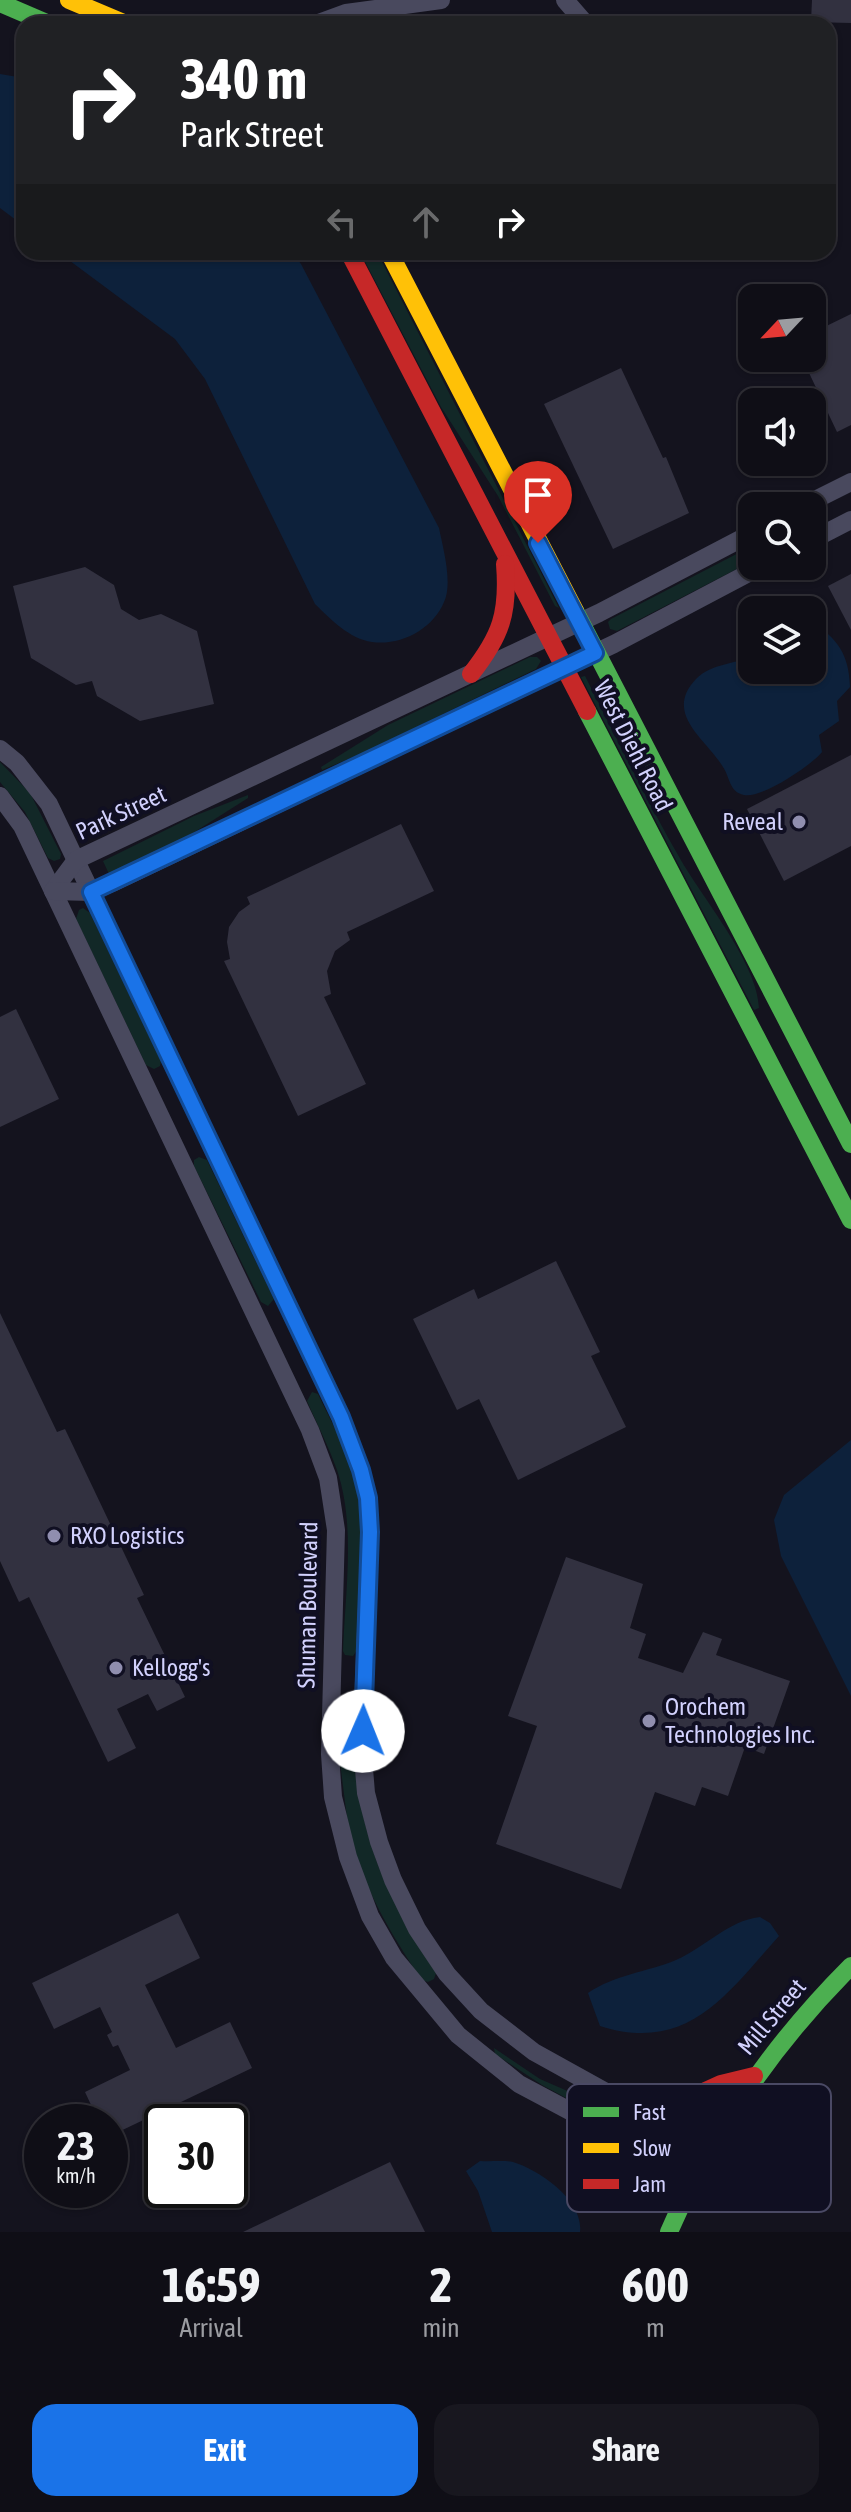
<!DOCTYPE html>
<style>
:root{--surface:#0f0e16;--page:#18171f;--text:#f1f3f6;--muted:#9b9ca1;--line:#2f2e35;--accent:#1a73e8}
body{margin:0;font-family:"Asap Condensed",sans-serif;background:var(--page);color:var(--text);height:100vh;display:flex;flex-direction:column;font-size:30px;white-space:nowrap}
*{box-sizing:border-box;margin:0}
p{font-size:26px;color:var(--muted)}
.icon{flex:none;width:44px;height:44px;fill:none;stroke:currentColor;stroke-width:2;stroke-linecap:round;stroke-linejoin:round}
.map{position:relative;height:2232px;overflow:hidden}
.sheet{display:flex;flex-direction:column;background:var(--surface);flex:1}
.sheet>*{flex:none}
.hud{position:absolute;left:16px;top:16px;width:820px;height:244px;border-radius:24px;box-shadow:0 2px 6px #0004,0 0 0 2px var(--line);background:#202124;color:#fff;overflow:hidden}
.needle{width:52px;rotate:244deg}
.controls{position:absolute;left:738px;top:284px;display:grid;gap:16px}
.controls a{display:grid;place-items:center;width:88px;height:88px;border-radius:16px;background:var(--surface);box-shadow:0 2px 6px #0004,0 0 0 2px var(--line);font-size:40px}
.speed{position:absolute;left:24px;top:2104px;display:flex;gap:16px;font-size:40px;font-weight:700;text-align:center}
.speed>*{display:grid;place-content:center;width:104px;height:104px;border-radius:50%;background:var(--surface);box-shadow:0 2px 6px #0004,0 0 0 2px var(--line);line-height:1}
.speed small{font-size:20px;font-weight:400}
.speed .limit{border:4px solid #111;border-radius:12px;background:#fff;color:#111}
.pin{position:absolute;display:grid;place-items:center;width:68px;height:68px;color:#fff;margin:-82px -34px;border-radius:50% 50% 50% 0;rotate:-45deg;box-shadow:0 0 8px #0007}
.pin .icon{rotate:45deg}
.me{position:absolute;width:88px;margin:-44px;rotate:1deg;stroke-linejoin:round;filter:drop-shadow(0 0 6px #0008)}
.turn{display:flex;align-items:center;gap:28px;height:168px;padding:0 32px;font-size:36px}
.turn .icon{width:104px;height:104px;stroke-width:2.5}
.turn b{display:block;font-size:56px;line-height:68px}
.lanes{display:flex;align-items:center;height:76px;padding:0 32px;background:#0003;justify-content:center;gap:40px;direction:ltr}
.lanes .off{opacity:.35}
.eta{display:flex;justify-content:space-evenly;align-items:center;height:136px;text-align:center}
.eta b{font-size:48px;font-weight:700;line-height:56px}
.action{display:flex;gap:16px;margin-top:auto;padding:16px 32px}
.action a{flex:1;height:92px;border-radius:24px;background:var(--accent);color:#fff;font-size:32px;font-weight:700;line-height:92px;text-align:center}
.action a+a{background:var(--page);color:var(--text)}
.map>svg:first-child{display:block}
.green{fill:#122827}
.water{fill:#0d213b}
.building{fill:#323140}
.lines{fill:none;stroke-linecap:round;stroke-linejoin:round}
.street{stroke:#49495e;stroke-width:18}
.fast{stroke:#4caf50;stroke-width:18}
.slow{stroke:#ffc107;stroke-width:18}
.jam{stroke:#c62828;stroke-width:18}
.route-casing{stroke:#114b97;stroke-width:20}
.route{stroke:#1a73e8;stroke-width:14}
.poi-dot{fill:#908eaf;stroke:#100f22;stroke-width:3}
.labels{text-anchor:middle;stroke-width:8;stroke-linejoin:round;paint-order:stroke}
.street-label{font-size:24px;fill:#d2d1fd;stroke:#100f22}
.poi-label{font-size:24px;fill:#d2d1fd;stroke:#100f22;text-anchor:start}
.key{fill:#100f22;stroke:#4a4964;stroke-width:2}
.key-label{font-size:22px;fill:#d2d1fd}
</style>
<div class="map">
<svg width="851" height="2232" viewBox="0 0 851 2232">
<rect width="100%" height="100%" fill="#14131e"/>
<g class="green">
<path d="M 360,252 L 377,252 L 559,608 L 555,606 L 498,496 L 441,407 Z"/>
<path d="M 752,546 L 752,561 L 617,631 L 610,629 L 608,622 L 611,619 Z"/>
<path d="M 530,657 L 537,657 L 541,661 L 536,669 L 365,752 L 322,770 L 321,767 L 388,725 Z"/>
<path d="M 585,676 C 617,738 647,802 682,862 C 705,901 758,965 759,1008 L 754,1010 L 581,677 Z"/>
<path d="M 0,762 L 30,793 L 61,854 L 60,859 L 54,861 L 48,858 L 25,812 L 0,782 Z"/>
<path d="M 248,795 L 248,798 L 185,838 L 109,874 L 103,861 L 194,816 Z"/>
<path d="M 83,908 L 90,913 L 161,1061 L 160,1066 L 154,1069 L 146,1065 L 76,919 L 79,910 Z"/>
<path d="M 199,1157 L 207,1160 L 274,1299 L 268,1306 L 261,1302 L 194,1166 L 194,1160 Z"/>
<path d="M 312,1392 L 318,1394 C 328,1416 341,1438 349,1461 C 370,1519 358,1590 357,1650 L 353,1656 L 345,1655 L 343,1651 C 345,1593 356,1526 337,1470 C 329,1447 317,1424 307,1401 Z"/>
<path d="M 349,1752 L 355,1758 C 361,1843 390,1903 436,1973 L 434,1979 L 428,1982 L 422,1980 C 390,1933 359,1881 348,1824 C 345,1804 343,1784 340,1763 L 341,1756 Z"/>
<path d="M 494,2048 L 540,2079 L 657,2130 L 666,2136 L 676,2152 L 673,2154 L 657,2147 L 542,2085 L 495,2054 Z"/>
</g>
<g class="water">
<path d="M 0,74 L 24,78 L 24,226 L 0,208 Z"/>
<path d="M 58,252 L 292,252 L 301,264 L 439,528 C 443,548 453,583 444,602 C 433,629 401,646 372,642 C 350,639 330,619 315,604 L 205,379 L 175,339 Z"/>
<path d="M 812,621 C 838,640 849,654 850,687 L 837,701 L 839,721 L 819,735 L 822,752 C 812,765 761,799 744,795 C 729,792 730,777 723,767 C 706,739 663,714 696,679 C 712,663 733,665 752,656 L 752,670 L 812,670 Z"/>
<path d="M 851,1440 L 851,1696 L 781,1556 L 774,1520 L 784,1495 Z"/>
<path d="M 760,1917 L 770,1923 L 779,1936 C 727,1994 688,2054 600,2026 L 588,1993 C 614,1975 647,1972 676,1960 C 706,1947 727,1921 760,1917 Z"/>
<path d="M 480,2161 C 490,2162 503,2160 513,2162 C 540,2170 584,2201 580,2232 L 492,2232 L 478,2191 L 466,2171 Z"/>
</g>
<g class="building">
<path d="M 812,0 L 851,0 L 851,23 L 811,22 Z"/>
<path d="M 851,314 L 851,425 L 837,432 L 802,358 L 812,358 L 812,333 Z"/>
<path d="M 621,368 L 663,458 L 666,457 L 689,513 L 613,549 L 544,404 Z"/>
<path d="M 85,567 L 114,585 L 121,609 L 139,620 L 161,614 L 197,631 L 214,704 L 140,721 L 97,696 L 92,681 L 76,685 L 31,658 L 13,586 Z"/>
<path d="M 851,574 L 851,630 L 828,586 Z"/>
<path d="M 851,755 L 851,846 L 784,881 L 747,809 Z"/>
<path d="M 401,824 L 434,891 L 347,932 L 350,940 L 335,951 L 327,971 L 331,994 L 324,997 L 366,1084 L 298,1116 L 224,961 L 230,959 L 227,942 L 229,927 L 239,912 L 250,904 L 247,897 Z"/>
<path d="M 16,1009 L 59,1099 L 0,1127 L 0,1017 Z"/>
<path d="M 556,1261 L 600,1352 L 591,1356 L 626,1427 L 518,1480 L 479,1399 L 457,1410 L 413,1319 L 474,1289 L 478,1299 Z"/>
<path d="M 0,1313 L 57,1432 L 65,1429 L 144,1595 L 137,1598 L 185,1697 L 157,1711 L 148,1694 L 117,1709 L 136,1748 L 108,1762 L 29,1597 L 19,1602 L 0,1561 Z"/>
<path d="M 566,1557 L 643,1584 L 630,1628 L 646,1634 L 638,1658 L 683,1673 L 703,1632 L 722,1639 L 716,1655 L 790,1681 L 764,1754 L 745,1747 L 728,1796 L 702,1787 L 695,1806 L 655,1792 L 621,1889 L 496,1844 L 537,1726 L 508,1716 Z"/>
<path d="M 178,1913 L 200,1958 L 145,1985 L 176,2048 L 230,2022 L 252,2068 L 110,2136 L 110,2122 L 99,2122 L 85,2092 L 130,2070 L 118,2045 L 113,2047 L 107,2035 L 112,2032 L 100,2007 L 54,2029 L 32,1983 Z"/>
<path d="M 390,2162 L 425,2232 L 243,2232 Z"/>
</g>
<g class="lines">
<g class="street">
<path d="M 565,0 L 584,22"/>
<path d="M 316,24 L 346,13 L 441,0"/>
<path d="M 803,506 L 851,482"/>
<path d="M 812,540 L 851,520"/>
<path d="M 0,749 L 17,763 L 49,804 L 341,1417 L 361,1470 L 368,1498 L 370,1532 L 363,1705 L 363,1757 L 366,1793 L 379,1842 L 393,1880 L 417,1929 L 447,1974 L 481,2011 L 534,2052 L 709,2149"/>
<path d="M 0,796 L 22,826 L 310,1430 L 328,1478 L 336,1530 L 330,1754 L 333,1797 L 348,1857 L 370,1916 L 394,1958 L 458,2035 L 519,2084 L 694,2177"/>
<path d="M 53,891 L 76,860 L 599,613 L 752,533"/>
<path d="M 53,891 L 91,892 L 112,883 L 614,644 L 762,566"/>
</g>
<g class="fast">
<path d="M 0,3 L 49,24"/>
<path d="M 575,611 L 851,1144"/>
<path d="M 587,711 L 851,1220"/>
<path d="M 669,2232 C 713,2130 773,2044 851,1966"/>
</g>
<g class="slow">
<path d="M 69,0 L 126,24"/>
<path d="M 389,252 L 575,611"/>
</g>
<g class="jam">
<path d="M 349,252 L 587,711"/>
<path d="M 471,674 C 501,636 509,613 505,564"/>
<path d="M 634,2108 L 686,2100 L 721,2084 L 754,2076"/>
</g>
</g>
<g class="lines">
<g class="route-casing">
<path id="route" d="M 363,1731 L 370,1532 L 368,1498 L 361,1470 L 341,1417 L 91,892 L 595,653 L 538,543"/>
</g>
<use href="#route" class="route"/>
</g>
<g class="poi-dot">
<circle cx="799" cy="822" r="8"/>
<circle cx="54" cy="1536" r="8"/>
<circle cx="116" cy="1668" r="8"/>
<circle cx="649" cy="1721" r="8"/>
</g>
<g class="labels">
<g class="street-label">
<text transform="translate(633 746) rotate(63)" y="8">West Diehl Road</text>
<text transform="translate(121 813) rotate(-25)" y="8">Park Street</text>
<text transform="translate(308 1605) rotate(-89)" y="8">Shuman Boulevard</text>
<text transform="translate(772 2017) rotate(-50)" y="8">Mill Street</text>
</g>
<g class="poi-label">
<text x="783" y="830" text-anchor="end">Reveal</text>
<text x="70" y="1544">RXO Logistics</text>
<text x="132" y="1676">Kellogg's</text>
<text x="665" y="1715">Orochem<tspan x="665" dy="28">Technologies Inc.</tspan></text>
</g>
</g>
<rect x="567" y="2084" width="264" height="128" rx="12" class="key"/>
<rect x="583" y="2107" width="36" height="10" fill="#4caf50"/>
<rect x="583" y="2143" width="36" height="10" fill="#ffc107"/>
<rect x="583" y="2179" width="36" height="10" fill="#c62828"/>
<g class="key-label">
<text x="633" y="2120">Fast</text>
<text x="633" y="2156">Slow</text>
<text x="633" y="2192">Jam</text>
</g>
</svg>
<div class="controls">
<a><svg class="needle" viewBox="-14 -14 28 28"><path d="M0-13l5 13h-10z" fill="#e53935"/><path d="M0 13l5-13h-10z" fill="#9b9ca1"/></svg></a>
<a><svg class="icon" aria-label="sound" viewBox="0 0 24 24"><path d="M4 9h4l5-4v14l-5-4H4zM17 9q2 3 0 6"/></svg></a>
<a><svg class="icon" aria-label="search" viewBox="0 0 24 24"><circle cx="10" cy="10" r="6"/><path d="M15 15l6 6"/></svg></a>
<a><svg class="icon" aria-label="layers" viewBox="0 0 24 24"><path d="M12 4l9 5-9 5-9-5zM3 14l9 5 9-5"/></svg></a>
</div>
<div class="speed"><div>23<small>km/h</small></div><div class="limit">30</div></div>
<div class="pin" style="left:538px;top:543px;background:#d93025"><svg class="icon" aria-label="arrive" viewBox="0 0 24 24"><path d="M6 21V4h12l-3 4 3 4H6"/></svg></div>
<svg class="me" style="left:363px;top:1731px" viewBox="-20 -20 40 40"><circle r="19" fill="#fff"/><path d="M0-13L10 11 0 6-10 11z" fill="#1a73e8"/></svg>
<div class="hud">
<div class="turn"><svg class="icon" aria-label="right" viewBox="0 0 24 24"><path d="M7 20v-9h11M14 6l5 5-5 5"/></svg><div><b>340 m</b>Park Street</div></div>
<div class="lanes"><svg class="icon off" aria-label="left" viewBox="0 0 24 24"><path d="M17 20v-9H6M10 6l-5 5 5 5"/></svg><svg class="icon off" aria-label="ahead" viewBox="0 0 24 24"><path d="M12 20V5M6 11l6-6 6 6"/></svg><svg class="icon" aria-label="right" viewBox="0 0 24 24"><path d="M7 20v-9h11M14 6l5 5-5 5"/></svg></div>
</div>
</div>
<section class="sheet">
<div class="eta">
<div><b>16:59</b><p>Arrival</p></div>
<div><b>2</b><p>min</p></div>
<div><b>600</b><p>m</p></div>
</div>
<div class="action"><a>Exit</a><a>Share</a></div>
</section>
